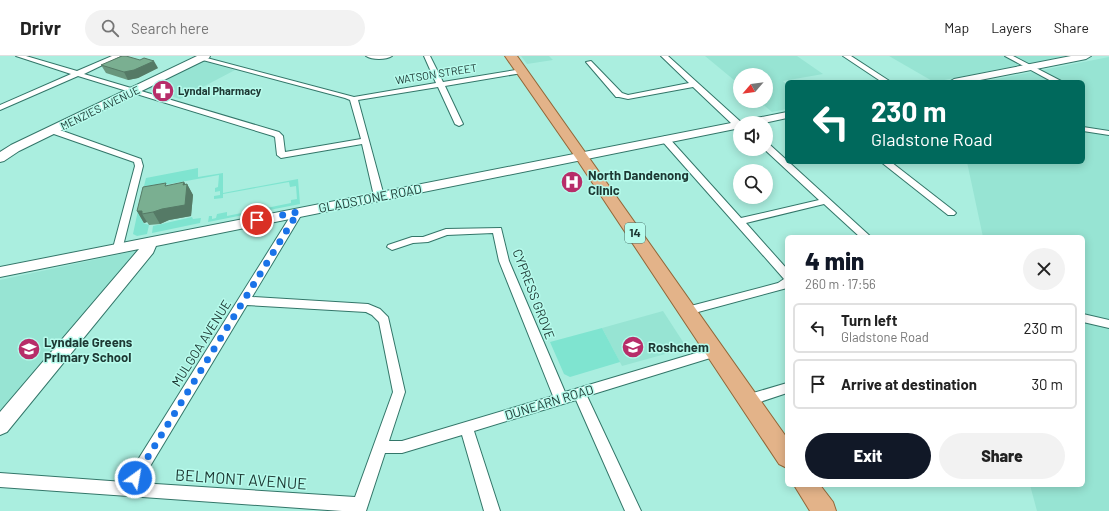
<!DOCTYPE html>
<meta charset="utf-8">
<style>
:root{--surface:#fff;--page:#f2f2f2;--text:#222;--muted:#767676;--line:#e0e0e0;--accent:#111827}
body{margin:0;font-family:Barlow,sans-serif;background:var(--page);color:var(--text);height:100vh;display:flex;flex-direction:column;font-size:15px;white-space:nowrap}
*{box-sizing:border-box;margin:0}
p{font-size:13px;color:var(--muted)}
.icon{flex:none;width:22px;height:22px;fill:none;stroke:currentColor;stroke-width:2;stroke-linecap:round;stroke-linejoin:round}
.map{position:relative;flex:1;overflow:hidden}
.drawer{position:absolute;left:785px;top:179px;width:300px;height:252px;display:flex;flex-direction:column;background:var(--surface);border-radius:6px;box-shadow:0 2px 10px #0003}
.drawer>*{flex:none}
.guide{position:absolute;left:785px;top:24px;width:300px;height:84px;border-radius:6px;box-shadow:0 2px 10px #0003;background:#00695c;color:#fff;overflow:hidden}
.needle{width:26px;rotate:242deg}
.fabs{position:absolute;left:733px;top:12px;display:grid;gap:8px}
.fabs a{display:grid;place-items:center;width:40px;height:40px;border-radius:50%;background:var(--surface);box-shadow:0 2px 10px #0003;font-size:20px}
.pin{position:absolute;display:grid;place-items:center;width:34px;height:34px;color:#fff;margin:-17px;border:2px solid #fff;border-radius:50%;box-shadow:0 1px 4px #0007}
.me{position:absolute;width:44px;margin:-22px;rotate:32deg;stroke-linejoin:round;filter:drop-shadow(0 0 3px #0008)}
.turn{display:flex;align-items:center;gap:14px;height:84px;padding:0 20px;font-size:18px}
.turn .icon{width:52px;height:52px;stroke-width:2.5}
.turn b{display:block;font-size:28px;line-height:34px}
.round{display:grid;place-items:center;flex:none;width:42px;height:42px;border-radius:21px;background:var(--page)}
.headline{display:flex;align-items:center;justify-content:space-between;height:68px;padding:0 20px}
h1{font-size:24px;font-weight:800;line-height:30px;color:var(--accent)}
.cta{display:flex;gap:8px;margin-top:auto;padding:8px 20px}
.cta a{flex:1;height:46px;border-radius:24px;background:var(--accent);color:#fff;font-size:16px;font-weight:800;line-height:46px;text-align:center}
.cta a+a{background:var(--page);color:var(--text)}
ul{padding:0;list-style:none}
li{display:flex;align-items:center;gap:12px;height:50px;margin:0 8px 6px;padding:0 12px;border:2px solid var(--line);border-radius:6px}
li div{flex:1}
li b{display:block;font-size:15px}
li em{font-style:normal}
header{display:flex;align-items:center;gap:24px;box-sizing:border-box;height:56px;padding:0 20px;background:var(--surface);border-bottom:1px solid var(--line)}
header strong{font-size:19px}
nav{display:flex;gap:22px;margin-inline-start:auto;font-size:14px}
.search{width:280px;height:36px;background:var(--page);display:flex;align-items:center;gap:10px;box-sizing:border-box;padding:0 14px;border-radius:22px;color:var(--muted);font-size:15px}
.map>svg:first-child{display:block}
.built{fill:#97e4d3}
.green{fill:#7fe4d0}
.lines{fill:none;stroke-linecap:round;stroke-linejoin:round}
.street-casing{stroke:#337669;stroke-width:2}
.secondary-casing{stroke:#337669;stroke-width:2}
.primary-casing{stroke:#926738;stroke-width:2}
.street{fill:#fff;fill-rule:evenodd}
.secondary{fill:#fff;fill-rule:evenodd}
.primary{fill:#e3b389;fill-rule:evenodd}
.wall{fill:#69967d}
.shaded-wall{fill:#557a66}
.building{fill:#7aaf91;stroke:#557a66}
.route{stroke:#1a73e8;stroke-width:7;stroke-dasharray:0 12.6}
.labels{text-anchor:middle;stroke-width:3;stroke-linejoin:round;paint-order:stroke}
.far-street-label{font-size:11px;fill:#1d3833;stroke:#b7fbec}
.far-poi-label{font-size:11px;font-weight:bold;fill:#1d3833;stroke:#b7fbec;text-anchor:start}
.shield{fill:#b7fbec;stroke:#4b726a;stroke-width:1}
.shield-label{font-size:12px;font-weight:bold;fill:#1d3833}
.poi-label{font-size:13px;font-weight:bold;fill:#1d3833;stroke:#b7fbec;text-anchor:start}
.street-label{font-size:13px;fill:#1d3833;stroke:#b7fbec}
.near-street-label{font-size:16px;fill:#1d3833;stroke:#b7fbec}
</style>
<header>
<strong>Drivr</strong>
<div class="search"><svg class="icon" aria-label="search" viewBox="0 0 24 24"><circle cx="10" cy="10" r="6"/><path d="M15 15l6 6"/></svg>Search here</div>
<nav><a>Map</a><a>Layers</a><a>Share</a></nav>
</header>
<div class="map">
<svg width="1109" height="455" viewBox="0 0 1109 455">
<rect width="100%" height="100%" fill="#aaeedf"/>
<g class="built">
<path d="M 521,0 L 549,0 L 553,4 L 527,8 Z"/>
<path d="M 705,0 L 797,0 L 823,18 L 783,25 L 787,29 L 787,53 L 772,56 L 759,45 L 766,45 L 766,19 L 740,19 L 740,29 Z"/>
<path d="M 889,0 L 1067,0 L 934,26 Z"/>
<path d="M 1109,1 L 1109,455 L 1037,455 L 1030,429 L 1083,429 L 1083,181 L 983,181 L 967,106 L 1083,106 L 1083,26 L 981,26 Z"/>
<path d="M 203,5 L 235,14 L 180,43 L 147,33 Z"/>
<path d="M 144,193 L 0,362 L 0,224 Z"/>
<path d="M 663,255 L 687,292 L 622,310 L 602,272 Z"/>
</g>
<g class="green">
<path d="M 198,112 L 198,121 L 223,117 L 223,137 L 298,123 L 300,148 L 208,166 L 209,160 L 212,160 L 212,163 L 216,162 L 217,158 L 227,156 L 227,160 L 291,147 L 291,144 L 297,143 L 296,130 L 290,131 L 289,126 L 223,138 L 223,142 L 214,143 L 214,140 L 220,139 L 220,135 L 215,136 L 215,132 L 218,131 L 219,119 L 148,132 L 142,138 L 146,122 Z"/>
<path d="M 140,145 L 148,147 L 143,167 L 149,169 L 147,178 L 137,180 L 133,178 Z"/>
<path d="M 192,161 L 193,163 L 201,162 L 200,167 L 152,177 L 153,170 Z"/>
<path d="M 602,272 L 620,306 L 570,321 L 564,318 L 550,286 Z"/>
</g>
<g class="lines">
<g class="street-casing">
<g id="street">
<path d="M 16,0 L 26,0 L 77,15 L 112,0 L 121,0 L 84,18 L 279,76 L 283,80 L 285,96 L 361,83 L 350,44 L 345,42 L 199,3 L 199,1 L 203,1 L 354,41 L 436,27 L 424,0 L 430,0 L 443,26 L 522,13 L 526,15 L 522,17 L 445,30 L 463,68 L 459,70 L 455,68 L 438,31 L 358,44 L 384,140 L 379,143 L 374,140 L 362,88 L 281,102 L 277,99 L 275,81 L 273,80 L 78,20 L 0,54 L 0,49 L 71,18 Z"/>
<path d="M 366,0 L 392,0 C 386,4 372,4 366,0 Z"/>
<path d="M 661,0 L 668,0 L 742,67 L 740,67 L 740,71 L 731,67 L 693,31 L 628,43 L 619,41 L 616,41 L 586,6 L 591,5 L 622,37 L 628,39 L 689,27 Z"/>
<path d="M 843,0 L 851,0 L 891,26 L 882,26 Z"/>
<path d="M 1005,0 L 1013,0 L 1063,26 L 1053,26 Z"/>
<path d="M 1083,71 L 1109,75 L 1109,79 L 1083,75 Z"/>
<path d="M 51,73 L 57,73 L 141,103 L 143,110 L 122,194 L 114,194 L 113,192 L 135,110 L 134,106 L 51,77 L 50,75 Z"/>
<path d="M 665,80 L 668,81 L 741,162 L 819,144 L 764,93 L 766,93 L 766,87 L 769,88 L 871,181 L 860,181 L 824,148 L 746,167 L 787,213 L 787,232 L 687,259 L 683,258 L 681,255 L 683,252 L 778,227 L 784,223 L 662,85 L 661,83 Z"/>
<path d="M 881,106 L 891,106 L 954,155 L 956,157 L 954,159 L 948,159 Z"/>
<path d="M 298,153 L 303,156 L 252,241 L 368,248 L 380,253 L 388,261 L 405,336 L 389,385 L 402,385 L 553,340 L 499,205 L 493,177 L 447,179 L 428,186 L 413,187 L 392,194 L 387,191 L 388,189 L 412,181 L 423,181 L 446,173 L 501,172 L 509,205 L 565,336 L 716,291 L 720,293 L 722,296 L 720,299 L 587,340 L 641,455 L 625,455 L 576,344 L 474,375 L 500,455 L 484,455 L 462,379 L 402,397 L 385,397 L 366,455 L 342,455 L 0,431 L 0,417 L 124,426 L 293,156 ZM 247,249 L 366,256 L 372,259 L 379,266 L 393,336 L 355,441 L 140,427 Z"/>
<path d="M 1083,258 L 1109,264 L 1109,272 L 1083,266 Z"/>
<path d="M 787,327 L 787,337 L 748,350 L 743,348 L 741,344 L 743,340 Z"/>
</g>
</g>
<g class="secondary-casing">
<g id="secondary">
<path d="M 197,0 L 210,0 L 209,2 L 19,95 L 4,105 L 0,106 L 0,96 L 11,89 Z"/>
<path d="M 1071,0 L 1091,0 L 1086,3 L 970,26 L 949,26 L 954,23 Z"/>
<path d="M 787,56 L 787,62 L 764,67 L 740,67 L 740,72 L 156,190 L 153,197 L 7,376 L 0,379 L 0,356 L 139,193 L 0,221 L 0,211 Z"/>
</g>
</g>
<g class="primary-casing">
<g id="primary">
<path d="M 505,0 L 517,0 L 787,382 L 787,412 L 779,408 L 578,105 Z"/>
<path d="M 794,429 L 820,429 L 833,446 L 836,455 L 810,455 Z"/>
</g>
</g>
<use href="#street" class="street"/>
<use href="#secondary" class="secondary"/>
<use href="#primary" class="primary"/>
</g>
<g class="wall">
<path d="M 101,9 L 158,12 L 138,22 L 128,24 L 106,17 Z"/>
<path d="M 184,126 L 185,129 L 187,128 L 193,139 L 191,160 L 169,164 L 160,168 L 149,169 L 147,166 L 144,167 L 137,155 Z"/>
</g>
<g class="shaded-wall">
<path d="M 154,5 L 158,12 L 138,22 L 128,24 L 124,16 Z"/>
<path d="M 184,126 L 187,131 L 187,128 L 193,139 L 191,160 L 169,164 L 160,168 L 153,156 L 183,129 Z"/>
<path d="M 137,155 L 142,155 L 142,158 L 147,166 L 144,167 Z"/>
</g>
<g class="building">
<path d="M 122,0 L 126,0 L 140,4 L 144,2 L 154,5 L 134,14 L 124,16 L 101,9 Z"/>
<path d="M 184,126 L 183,129 L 187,128 L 185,149 L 162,153 L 153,156 L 142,158 L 142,155 L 137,155 L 143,131 L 166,127 L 165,130 Z"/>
</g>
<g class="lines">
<path class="route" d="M 135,422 L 298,156 L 257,164"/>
</g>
<defs>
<g id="pharmacy-disc" transform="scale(1.15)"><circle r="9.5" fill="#b72d69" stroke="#b7fbec"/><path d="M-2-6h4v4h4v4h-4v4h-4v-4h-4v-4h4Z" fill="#fff"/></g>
<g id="hospital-disc" transform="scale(1.15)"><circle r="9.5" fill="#b72d69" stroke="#b7fbec"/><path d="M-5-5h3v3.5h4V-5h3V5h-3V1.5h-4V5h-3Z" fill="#fff"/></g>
<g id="university-disc" transform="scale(1.15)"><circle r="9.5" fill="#b72d69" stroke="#b7fbec"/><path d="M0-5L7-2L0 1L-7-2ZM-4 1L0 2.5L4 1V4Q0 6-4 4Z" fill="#fff"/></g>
<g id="school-disc" transform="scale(1.15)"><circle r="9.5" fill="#b72d69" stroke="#b7fbec"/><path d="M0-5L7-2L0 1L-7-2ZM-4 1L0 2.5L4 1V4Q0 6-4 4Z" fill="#fff"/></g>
</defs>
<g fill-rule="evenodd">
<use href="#pharmacy-disc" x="163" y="35"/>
<use href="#hospital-disc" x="572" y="126"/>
<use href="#university-disc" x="633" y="291"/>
<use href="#school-disc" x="29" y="293"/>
</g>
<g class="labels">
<g class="far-street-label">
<text transform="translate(436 18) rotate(-9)" y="4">WATSON STREET</text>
<text transform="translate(100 52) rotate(-26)" y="4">MENZIES AVENUE</text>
</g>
<g class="far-poi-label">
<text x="178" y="39">Lyndal Pharmacy</text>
</g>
<rect class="shield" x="625" y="167" width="20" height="20" rx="3"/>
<g class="shield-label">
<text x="635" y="181">14</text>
</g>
<g class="poi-label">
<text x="588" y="124">North Dandenong<tspan x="588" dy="15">Clinic</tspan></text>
<text x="44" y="291">Lyndale Greens<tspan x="44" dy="15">Primary School</tspan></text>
<text x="648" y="296">Roshchem</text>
</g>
<g class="street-label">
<text transform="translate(370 142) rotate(-11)" y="5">GLADSTONE ROAD</text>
<text transform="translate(534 238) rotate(69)" y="5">CYPRESS GROVE</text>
<text transform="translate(201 287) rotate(-58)" y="5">MULGOA AVENUE</text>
<text transform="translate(549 346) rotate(-17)" y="5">DUNEARN ROAD</text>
</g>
<g class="near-street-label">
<text transform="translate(241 423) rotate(4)" y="6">BELMONT AVENUE</text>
</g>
</g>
</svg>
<div class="fabs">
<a><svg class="needle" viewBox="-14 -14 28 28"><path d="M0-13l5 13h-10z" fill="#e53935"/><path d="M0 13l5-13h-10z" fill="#767676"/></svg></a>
<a><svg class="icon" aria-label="sound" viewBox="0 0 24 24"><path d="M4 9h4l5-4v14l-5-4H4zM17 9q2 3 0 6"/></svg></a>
<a><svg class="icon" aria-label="search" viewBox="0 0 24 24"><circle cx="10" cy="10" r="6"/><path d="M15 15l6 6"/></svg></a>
</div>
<div class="pin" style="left:257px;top:164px;background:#d93025"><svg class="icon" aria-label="arrive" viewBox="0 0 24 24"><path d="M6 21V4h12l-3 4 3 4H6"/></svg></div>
<svg class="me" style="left:135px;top:422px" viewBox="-20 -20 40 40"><circle r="17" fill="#1a73e8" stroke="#fff" stroke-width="3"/><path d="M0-11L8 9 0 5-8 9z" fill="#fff"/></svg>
<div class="guide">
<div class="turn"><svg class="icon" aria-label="left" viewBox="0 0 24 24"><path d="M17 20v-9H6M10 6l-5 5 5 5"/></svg><div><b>230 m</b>Gladstone Road</div></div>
</div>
<section class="drawer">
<div class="headline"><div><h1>4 min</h1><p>260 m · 17:56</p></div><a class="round"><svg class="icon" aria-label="close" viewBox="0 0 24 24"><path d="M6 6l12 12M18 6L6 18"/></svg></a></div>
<ul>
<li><svg class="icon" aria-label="left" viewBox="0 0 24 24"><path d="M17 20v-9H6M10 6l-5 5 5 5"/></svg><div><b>Turn left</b><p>Gladstone Road</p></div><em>230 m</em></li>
<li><svg class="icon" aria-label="arrive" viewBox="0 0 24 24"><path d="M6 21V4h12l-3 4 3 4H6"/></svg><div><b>Arrive at destination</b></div><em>30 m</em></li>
</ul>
<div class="cta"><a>Exit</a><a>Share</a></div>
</section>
</div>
